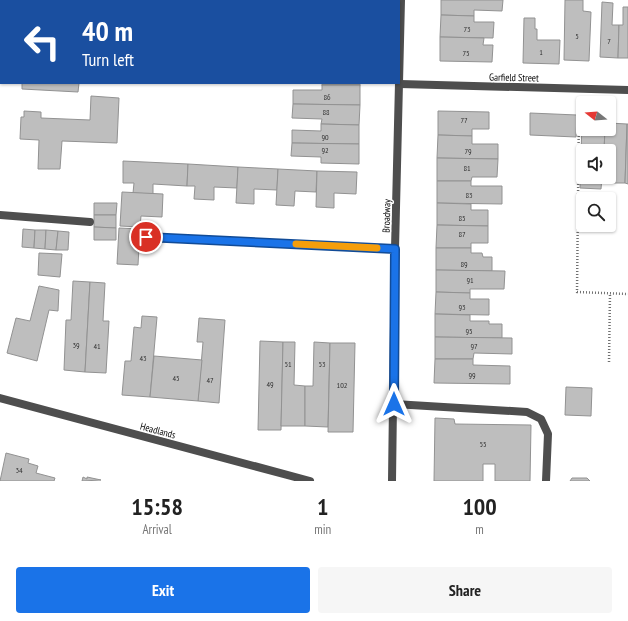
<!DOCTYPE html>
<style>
:root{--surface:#fff;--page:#f6f6f6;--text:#222;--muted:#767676;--accent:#1a73e8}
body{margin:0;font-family:"PT Sans Narrow",sans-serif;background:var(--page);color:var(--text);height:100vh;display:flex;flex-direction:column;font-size:15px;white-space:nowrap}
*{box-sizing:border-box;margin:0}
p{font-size:13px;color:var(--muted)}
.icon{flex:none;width:22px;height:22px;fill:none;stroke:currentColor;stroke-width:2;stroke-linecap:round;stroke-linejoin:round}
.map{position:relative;height:481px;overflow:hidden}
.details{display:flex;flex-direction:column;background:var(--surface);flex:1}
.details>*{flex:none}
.hud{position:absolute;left:0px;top:0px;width:400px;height:84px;box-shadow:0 1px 3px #0004;background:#1a4fa0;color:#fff;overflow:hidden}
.needle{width:26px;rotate:287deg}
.controls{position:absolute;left:576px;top:96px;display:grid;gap:8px}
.controls a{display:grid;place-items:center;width:40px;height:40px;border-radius:4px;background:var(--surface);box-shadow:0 1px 3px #0004;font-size:20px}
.pin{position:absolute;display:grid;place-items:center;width:34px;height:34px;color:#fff;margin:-17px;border:2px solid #fff;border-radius:50%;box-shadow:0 1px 4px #0007}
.me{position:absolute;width:44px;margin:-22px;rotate:0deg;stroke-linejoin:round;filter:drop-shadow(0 0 3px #0008)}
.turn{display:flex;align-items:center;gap:14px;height:84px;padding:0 16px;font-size:18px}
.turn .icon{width:52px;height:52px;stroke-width:2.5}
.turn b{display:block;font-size:28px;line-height:34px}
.eta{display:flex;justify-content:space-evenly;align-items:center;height:68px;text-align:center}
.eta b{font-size:24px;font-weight:800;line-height:28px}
.action{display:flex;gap:8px;margin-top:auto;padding:8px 16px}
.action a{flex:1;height:46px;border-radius:4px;background:var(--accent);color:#fff;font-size:16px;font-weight:800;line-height:46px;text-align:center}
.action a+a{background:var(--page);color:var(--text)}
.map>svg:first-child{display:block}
.building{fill:#bebebe;stroke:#929292}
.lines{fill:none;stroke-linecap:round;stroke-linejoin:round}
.path{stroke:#707070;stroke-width:2.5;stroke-dasharray:1 2;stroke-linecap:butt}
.lane{stroke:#4e4e4e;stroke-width:8}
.street{stroke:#4e4e4e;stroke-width:8}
.route-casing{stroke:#114b97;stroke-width:10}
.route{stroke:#1a73e8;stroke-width:7}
.slow{stroke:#f59e0b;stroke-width:7}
.labels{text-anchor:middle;stroke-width:3;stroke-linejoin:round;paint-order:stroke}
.number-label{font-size:8px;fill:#303030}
.street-label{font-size:10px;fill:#000;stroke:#fff}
</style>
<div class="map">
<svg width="628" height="481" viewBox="0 0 628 481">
<rect width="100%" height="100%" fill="#fff"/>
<g class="building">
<path d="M 49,0 L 74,0 L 49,1 Z"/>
<rect x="291" y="0" width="69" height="1"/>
<path d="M 441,0 L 503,0 L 502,11 L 474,10 L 474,16 L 441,15 Z"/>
<path d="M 565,0 L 583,0 L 583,11 L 591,12 L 589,61 L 564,60 Z"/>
<path d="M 602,2 L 613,3 L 612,25 L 619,25 L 618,58 L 600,57 Z"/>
<path d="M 623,7 L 628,7 L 628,58 L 618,58 L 619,25 L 623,25 Z"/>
<path d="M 441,15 L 474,16 L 474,22 L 494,22 L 493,38 L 440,37 Z"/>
<path d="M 524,18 L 535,18 L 535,29 L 537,29 L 537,40 L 560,40 L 559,64 L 523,63 Z"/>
<path d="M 440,37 L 484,38 L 483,45 L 493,45 L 492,62 L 440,61 Z"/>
<path d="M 22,83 L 79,83 L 78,92 L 22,89 Z"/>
<rect x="322" y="83" width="38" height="2"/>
<path d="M 322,85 L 360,85 L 360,105 L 293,104 L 293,90 L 322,90 Z"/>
<path d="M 91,96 L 119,98 L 117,143 L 62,141 L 60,169 L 38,169 L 39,140 L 20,139 L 21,117 L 24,117 L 24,111 L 41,112 L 41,118 L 90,120 Z"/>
<path d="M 293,104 L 360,105 L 359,125 L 321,124 L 322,119 L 292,118 Z"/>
<path d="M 438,111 L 489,112 L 489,129 L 472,129 L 472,136 L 438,135 Z"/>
<path d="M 530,113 L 577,115 L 576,137 L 530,135 Z"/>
<path d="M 582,123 L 583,129 L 605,129 L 604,151 L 583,151 L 583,177 L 602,177 L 601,189 L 580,188 Z"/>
<path d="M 609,123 L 627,124 L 625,183 L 609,183 L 609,151 L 604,151 L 605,129 L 609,129 Z"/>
<path d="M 321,124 L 359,125 L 359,144 L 292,143 L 292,130 L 321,131 Z"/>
<path d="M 627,124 L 628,124 L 628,184 L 625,183 Z"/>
<path d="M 438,135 L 472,136 L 472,144 L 498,144 L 498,159 L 437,158 Z"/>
<path d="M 292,143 L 359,144 L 359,164 L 321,163 L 321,157 L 291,156 Z"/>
<path d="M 437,158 L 498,159 L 497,177 L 472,177 L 471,181 L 437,181 Z"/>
<path d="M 123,161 L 188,164 L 187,186 L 153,184 L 153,194 L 133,193 L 134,183 L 123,183 Z"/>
<path d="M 188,164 L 238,167 L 237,188 L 214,187 L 214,200 L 194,199 L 195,186 L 187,186 Z"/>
<path d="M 238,167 L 278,169 L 277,190 L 254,189 L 254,204 L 236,203 Z"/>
<path d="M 278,169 L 317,171 L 316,192 L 295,191 L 294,206 L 276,205 Z"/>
<path d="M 317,171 L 357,172 L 356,194 L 334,193 L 334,208 L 316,207 Z"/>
<path d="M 437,181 L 471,181 L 471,186 L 502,186 L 502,204 L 437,203 Z"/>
<path d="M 122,192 L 163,194 L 162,217 L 141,216 L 140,227 L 120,226 Z"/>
<path d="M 94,203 L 117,203 L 116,215 L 94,215 Z"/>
<path d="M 437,203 L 471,204 L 471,210 L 488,210 L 488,226 L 437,225 Z"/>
<path d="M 94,215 L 116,215 L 116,228 L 94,227 Z"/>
<path d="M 437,225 L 488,226 L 488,243 L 471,243 L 471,248 L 436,248 Z"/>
<path d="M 94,227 L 116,228 L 116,240 L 94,240 Z"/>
<path d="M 119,228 L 140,229 L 138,265 L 117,264 Z"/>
<path d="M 23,229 L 35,230 L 34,248 L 22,247 Z"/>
<path d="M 35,230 L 46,230 L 45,249 L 34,248 Z"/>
<path d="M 46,230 L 58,231 L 56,250 L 45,249 Z"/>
<path d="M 58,231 L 69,232 L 68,250 L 56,250 Z"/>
<path d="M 436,248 L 471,248 L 471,253 L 482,253 L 483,257 L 492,257 L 492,271 L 436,270 Z"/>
<path d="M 39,253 L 62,254 L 60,277 L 38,275 Z"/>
<path d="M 436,270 L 505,271 L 504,289 L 470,289 L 470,293 L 436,292 Z"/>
<path d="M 73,281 L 90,282 L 85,372 L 64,370 L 66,320 L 71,320 Z"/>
<path d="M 90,282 L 105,283 L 103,321 L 109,321 L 106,373 L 85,372 Z"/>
<path d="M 39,286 L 59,290 L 58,311 L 49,310 L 37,361 L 7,353 L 16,318 L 30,321 Z"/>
<path d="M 436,292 L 470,293 L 470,299 L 489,299 L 489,315 L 435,314 Z"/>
<path d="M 435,314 L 470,315 L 470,321 L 489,321 L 489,324 L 502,324 L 502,338 L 435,337 Z"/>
<path d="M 142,316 L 157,317 L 150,397 L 122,395 L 125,361 L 131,361 L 134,327 L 141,328 Z"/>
<path d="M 199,318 L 225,320 L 219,403 L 198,401 L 203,342 L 197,342 Z"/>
<path d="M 435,337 L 512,338 L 512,354 L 474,353 L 473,359 L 435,359 Z"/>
<path d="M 260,341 L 283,342 L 281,430 L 258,430 Z"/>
<path d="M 283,342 L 295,342 L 294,385 L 305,386 L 305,426 L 281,426 Z"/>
<path d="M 314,342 L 330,343 L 328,427 L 305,426 L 305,386 L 313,386 Z"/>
<path d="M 330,343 L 355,343 L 353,432 L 328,432 Z"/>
<path d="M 154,356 L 202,360 L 198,401 L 150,397 Z"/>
<path d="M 435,359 L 473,359 L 473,365 L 510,366 L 510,384 L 434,383 Z"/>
<path d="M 566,387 L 592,388 L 591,416 L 565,415 Z"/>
<path d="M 435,418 L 454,419 L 455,424 L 531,425 L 530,481 L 495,481 L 495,464 L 483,464 L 483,481 L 434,481 Z"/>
<path d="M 6,453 L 29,459 L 28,463 L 38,466 L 36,473 L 55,478 L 54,481 L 0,481 Z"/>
<path d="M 83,477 L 87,479 L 87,477 L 101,480 L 82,481 Z"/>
<path d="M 572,478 L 587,478 L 590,481 L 570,481 Z"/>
</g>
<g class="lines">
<g class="path">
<path d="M 579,106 L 577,292 L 628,294"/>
<path d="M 609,362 L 610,293"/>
</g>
<g class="lane">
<path d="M 0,215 L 90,222"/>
<path d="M 394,404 L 527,412 L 541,419 L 548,434 L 546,481"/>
</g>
<g class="street">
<path d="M 400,84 L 628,90"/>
<path d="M 146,237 L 395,249"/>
<path d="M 0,398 L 310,481"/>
<path d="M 392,481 L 395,249 L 401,0"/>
</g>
</g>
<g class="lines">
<g class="route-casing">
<path id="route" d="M 146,237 L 395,249 L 394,404"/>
</g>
<use href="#route" class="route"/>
<path class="slow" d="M 296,244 L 377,248"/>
</g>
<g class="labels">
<g class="number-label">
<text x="467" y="32">73</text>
<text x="577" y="39">5</text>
<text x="609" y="44">7</text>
<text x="541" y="55">1</text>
<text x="466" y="56">75</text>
<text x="327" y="100">86</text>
<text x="326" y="115">88</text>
<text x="464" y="123">77</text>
<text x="325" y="140">90</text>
<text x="325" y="153">92</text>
<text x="468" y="154">79</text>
<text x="467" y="171">81</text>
<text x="469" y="198">83</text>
<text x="462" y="221">85</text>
<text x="462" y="237">87</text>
<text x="464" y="267">89</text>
<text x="470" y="283">91</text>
<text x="462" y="310">93</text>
<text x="469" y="334">95</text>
<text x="76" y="348">39</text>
<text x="97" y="349">41</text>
<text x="474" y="349">97</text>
<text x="143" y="361">43</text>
<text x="288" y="367">51</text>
<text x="322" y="367">53</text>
<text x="472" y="378">99</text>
<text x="176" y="381">45</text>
<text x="210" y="383">47</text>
<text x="270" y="387">49</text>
<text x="342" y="388">102</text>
<text x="483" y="447">55</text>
<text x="19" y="473">34</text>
</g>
<g class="street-label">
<text transform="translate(514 77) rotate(1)" y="4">Garfield Street</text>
<text transform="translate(386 216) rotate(-88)" y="4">Broadway</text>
<text transform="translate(158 430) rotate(15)" y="4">Headlands</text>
</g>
</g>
</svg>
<div class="controls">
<a><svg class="needle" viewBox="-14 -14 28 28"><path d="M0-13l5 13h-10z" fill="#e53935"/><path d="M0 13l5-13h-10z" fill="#767676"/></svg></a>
<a><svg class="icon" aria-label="sound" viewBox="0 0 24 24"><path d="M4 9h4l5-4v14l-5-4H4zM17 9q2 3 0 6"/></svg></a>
<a><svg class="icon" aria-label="search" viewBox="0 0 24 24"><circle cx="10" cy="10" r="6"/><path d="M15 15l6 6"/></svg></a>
</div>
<div class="pin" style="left:146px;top:237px;background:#d93025"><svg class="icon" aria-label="arrive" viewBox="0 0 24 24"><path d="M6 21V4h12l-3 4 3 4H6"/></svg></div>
<svg class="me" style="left:394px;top:404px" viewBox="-20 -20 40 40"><path d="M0-17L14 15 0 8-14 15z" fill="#1a73e8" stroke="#fff" stroke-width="4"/></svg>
<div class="hud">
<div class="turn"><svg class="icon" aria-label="left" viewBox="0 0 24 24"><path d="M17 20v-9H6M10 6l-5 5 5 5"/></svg><div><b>40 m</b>Turn left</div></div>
</div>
</div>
<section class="details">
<div class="eta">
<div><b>15:58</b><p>Arrival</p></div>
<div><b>1</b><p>min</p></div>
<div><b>100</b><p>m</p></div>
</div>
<div class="action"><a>Exit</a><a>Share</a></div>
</section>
